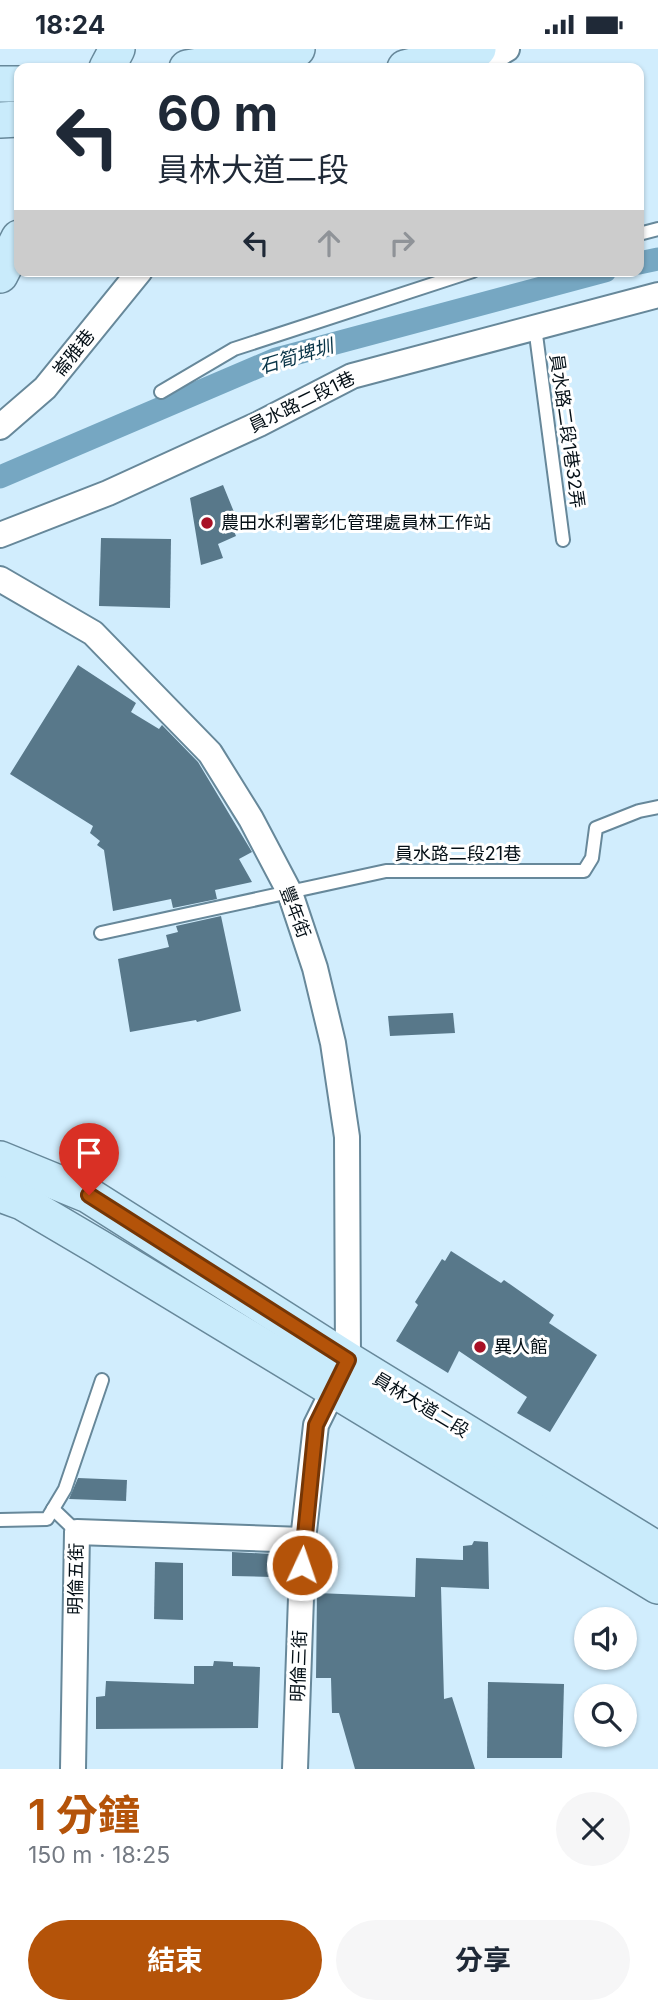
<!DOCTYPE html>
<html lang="zh-TW">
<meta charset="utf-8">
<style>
:root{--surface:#fff;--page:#f6f6f7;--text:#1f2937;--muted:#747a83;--accent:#b45309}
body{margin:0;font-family:Inter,"Noto Sans TC",sans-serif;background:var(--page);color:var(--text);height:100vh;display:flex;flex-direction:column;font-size:26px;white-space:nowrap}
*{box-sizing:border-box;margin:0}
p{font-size:23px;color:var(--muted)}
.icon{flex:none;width:38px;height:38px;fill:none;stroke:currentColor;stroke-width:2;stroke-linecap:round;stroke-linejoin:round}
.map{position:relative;height:1720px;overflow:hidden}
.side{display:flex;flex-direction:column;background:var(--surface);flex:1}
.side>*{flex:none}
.guide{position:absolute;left:14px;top:14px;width:630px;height:214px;border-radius:14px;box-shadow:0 2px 5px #0004;background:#fff;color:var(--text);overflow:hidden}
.tools{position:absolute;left:574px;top:1558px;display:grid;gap:14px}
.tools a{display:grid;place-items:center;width:63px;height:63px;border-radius:50%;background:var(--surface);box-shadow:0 2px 5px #0004;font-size:35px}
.pin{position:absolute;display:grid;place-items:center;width:60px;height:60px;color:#fff;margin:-72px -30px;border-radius:50% 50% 50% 0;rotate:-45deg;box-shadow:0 0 7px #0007}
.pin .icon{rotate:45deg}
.me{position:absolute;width:77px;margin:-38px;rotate:3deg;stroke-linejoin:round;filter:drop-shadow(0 0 5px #0008)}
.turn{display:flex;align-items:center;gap:24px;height:147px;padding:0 28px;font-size:32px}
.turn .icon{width:91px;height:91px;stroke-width:2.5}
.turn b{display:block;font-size:49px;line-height:60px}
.lanes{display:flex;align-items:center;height:66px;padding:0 28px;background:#0003;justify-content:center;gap:35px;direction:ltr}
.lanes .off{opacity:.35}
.round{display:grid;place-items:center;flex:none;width:74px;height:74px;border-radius:37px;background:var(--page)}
.headline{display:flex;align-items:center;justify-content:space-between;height:119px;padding:0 28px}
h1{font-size:42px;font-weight:700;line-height:52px;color:var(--accent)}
.action{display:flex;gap:14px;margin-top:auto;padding:14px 28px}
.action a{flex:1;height:80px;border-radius:42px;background:var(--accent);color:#fff;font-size:28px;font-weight:700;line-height:80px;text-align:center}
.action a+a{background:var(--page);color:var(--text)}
.status{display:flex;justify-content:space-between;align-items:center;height:49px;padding:0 35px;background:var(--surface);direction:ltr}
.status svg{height:19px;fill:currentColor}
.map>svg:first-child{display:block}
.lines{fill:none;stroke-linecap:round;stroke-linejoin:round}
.canal{stroke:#76a7c2;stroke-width:23}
.building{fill:#58788a}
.lane-casing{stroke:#67889a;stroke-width:16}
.street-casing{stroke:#67889a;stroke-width:28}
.secondary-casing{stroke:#67889a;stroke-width:38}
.lane{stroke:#fff;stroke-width:12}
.street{stroke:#fff;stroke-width:24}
.secondary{stroke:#c9ebfb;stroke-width:35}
.route-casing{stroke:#753606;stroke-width:18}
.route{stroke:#b45309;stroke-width:12}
.poi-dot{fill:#a81025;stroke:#fff;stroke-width:2.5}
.labels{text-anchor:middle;stroke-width:6;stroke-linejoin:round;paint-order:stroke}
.street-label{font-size:18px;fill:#040f16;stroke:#fff}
.poi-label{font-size:18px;fill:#040f16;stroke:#fff;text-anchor:start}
.water-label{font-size:19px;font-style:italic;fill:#093548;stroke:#fff}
</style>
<div class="status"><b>18:24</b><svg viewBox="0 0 49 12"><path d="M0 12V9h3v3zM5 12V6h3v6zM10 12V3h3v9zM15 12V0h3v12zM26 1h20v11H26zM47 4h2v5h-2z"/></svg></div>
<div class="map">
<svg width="658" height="1720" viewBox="0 0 658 1720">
<rect width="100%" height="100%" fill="#d1edfd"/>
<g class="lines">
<g class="canal">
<path d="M 639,214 L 658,210"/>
<path d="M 0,428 L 276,310 L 605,222"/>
</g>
</g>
<g class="building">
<path d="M 223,436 L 234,463 L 227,466 L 236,487 L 218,495 L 223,509 L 201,516 L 190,449 Z"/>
<path d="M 101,489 L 171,490 L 170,559 L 99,557 Z"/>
<path d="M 78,616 L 136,654 L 131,663 L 159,680 L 162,676 L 198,713 L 252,803 L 239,810 L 252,833 L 215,841 L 217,850 L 173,859 L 171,850 L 113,862 L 104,801 L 97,796 L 100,792 L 90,784 L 93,777 L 10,725 Z"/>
<path d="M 221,867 L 241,962 L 197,973 L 196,971 L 130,983 L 118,910 L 169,898 L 166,886 L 178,883 L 176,877 Z"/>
<path d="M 453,964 L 455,984 L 390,987 L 388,967 Z"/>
<path d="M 451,1202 L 501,1234 L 504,1231 L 554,1266 L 549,1274 L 597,1306 L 550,1383 L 517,1364 L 527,1348 L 459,1302 L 448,1324 L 396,1292 L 418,1256 L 415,1253 L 442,1210 L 445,1212 Z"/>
<path d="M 78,1429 L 127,1431 L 126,1452 L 69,1450 Z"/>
<path d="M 474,1492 L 488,1493 L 489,1540 L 441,1538 L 444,1650 L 452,1648 L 475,1720 L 355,1720 L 339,1664 L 332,1664 L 331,1629 L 316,1629 L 317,1544 L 415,1548 L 416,1509 L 463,1511 L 463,1497 L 472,1496 Z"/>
<path d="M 232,1503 L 272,1505 L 272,1528 L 232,1527 Z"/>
<path d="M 155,1513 L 183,1514 L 183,1571 L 154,1570 Z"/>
<path d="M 214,1612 L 233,1613 L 233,1617 L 260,1618 L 258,1679 L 96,1680 L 96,1648 L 105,1647 L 106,1632 L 194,1635 L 194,1617 L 213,1617 Z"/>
<path d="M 488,1633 L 564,1635 L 562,1709 L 487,1709 Z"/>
</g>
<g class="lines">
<g class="lane-casing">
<g id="lane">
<path d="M 639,185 L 658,180"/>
<path d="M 535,278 L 563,491"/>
<path d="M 161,343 L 234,300 L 473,222"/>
<path d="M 101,884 L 386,822 L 584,822 L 592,809 L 596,779 L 639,762 L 658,758"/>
<path d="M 53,1460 L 77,1483"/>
<path d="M 0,1471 L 47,1470 L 65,1440 L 102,1331"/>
</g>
</g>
<g class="street-casing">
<g id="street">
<path d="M 475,19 L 507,0"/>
<path d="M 0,378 L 45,339 L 140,222"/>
<path d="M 0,486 L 108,444 L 259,375 L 352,327 L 658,246"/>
<path d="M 0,530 L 93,584 L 210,704 L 251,770 L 290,844 L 315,919 L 333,994 L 347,1088 L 348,1311 L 316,1376 L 303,1491 L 295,1720"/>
<path d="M 73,1720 L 77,1483 L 303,1491"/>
</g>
</g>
<g class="secondary-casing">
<g id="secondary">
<path d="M 107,19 L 117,0"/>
<path d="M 187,19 L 297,0"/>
<path d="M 405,19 L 478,0"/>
<path d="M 0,35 L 19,35"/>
<path d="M 0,71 L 19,70"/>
<path d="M 0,226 L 19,189"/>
<path d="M 0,1110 L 88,1146 L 348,1311 L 658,1501"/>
<path d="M 0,1145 L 22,1153 L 100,1199 L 658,1537"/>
</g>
</g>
<use href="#lane" class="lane"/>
<use href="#street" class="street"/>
<use href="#secondary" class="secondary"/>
</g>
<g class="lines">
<g class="route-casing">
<path id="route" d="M 89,1146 L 348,1311 L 316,1376 L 302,1516"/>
</g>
<use href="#route" class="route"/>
</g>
<g class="poi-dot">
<circle cx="207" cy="474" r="7"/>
<circle cx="480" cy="1298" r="7"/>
</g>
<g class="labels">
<g class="street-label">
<text transform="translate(74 304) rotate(-51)" y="6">崙雅巷</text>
<text transform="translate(302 353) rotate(-26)" y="6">員水路二段1巷</text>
<text transform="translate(567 382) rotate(82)" y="6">員水路二段1巷32弄</text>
<text x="458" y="811">員水路二段21巷</text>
<text transform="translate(295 863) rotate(69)" y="6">豐年街</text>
<text transform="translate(421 1356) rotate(31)" y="6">員林大道二段</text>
<text transform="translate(76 1530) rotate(-89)" y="6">明倫五街</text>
<text transform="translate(299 1617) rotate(-88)" y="6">明倫三街</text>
</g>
<g class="poi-label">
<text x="221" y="480">農田水利署彰化管理處員林工作站</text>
<text x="494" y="1304">異人館</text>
</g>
<g class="water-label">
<text transform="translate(296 307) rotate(-17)" y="7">石筍埤圳</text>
</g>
</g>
</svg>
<div class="tools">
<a><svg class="icon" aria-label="sound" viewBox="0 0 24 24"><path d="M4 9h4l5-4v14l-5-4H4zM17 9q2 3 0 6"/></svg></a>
<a><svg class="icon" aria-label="search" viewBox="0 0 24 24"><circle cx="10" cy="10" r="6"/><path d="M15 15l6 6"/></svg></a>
</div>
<div class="pin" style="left:89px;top:1146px;background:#d93025"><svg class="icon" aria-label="arrive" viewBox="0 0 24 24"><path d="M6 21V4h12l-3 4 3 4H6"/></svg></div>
<svg class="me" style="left:302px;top:1516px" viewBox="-20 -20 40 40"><circle r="17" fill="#b45309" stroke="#fff" stroke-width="3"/><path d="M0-11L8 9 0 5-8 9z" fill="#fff"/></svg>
<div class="guide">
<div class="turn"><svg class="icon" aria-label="left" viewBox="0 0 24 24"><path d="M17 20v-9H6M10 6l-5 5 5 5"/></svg><div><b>60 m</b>員林大道二段</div></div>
<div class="lanes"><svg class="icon" aria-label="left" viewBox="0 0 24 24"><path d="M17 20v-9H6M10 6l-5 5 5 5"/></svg><svg class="icon off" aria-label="ahead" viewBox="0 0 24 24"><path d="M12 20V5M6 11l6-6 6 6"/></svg><svg class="icon off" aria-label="right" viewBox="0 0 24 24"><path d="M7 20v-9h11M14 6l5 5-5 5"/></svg></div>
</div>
</div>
<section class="side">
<div class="headline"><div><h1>1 分鐘</h1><p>150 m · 18:25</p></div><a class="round"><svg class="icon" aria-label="close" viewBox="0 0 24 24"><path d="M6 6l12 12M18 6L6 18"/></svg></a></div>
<div class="action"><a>結束</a><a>分享</a></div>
</section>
